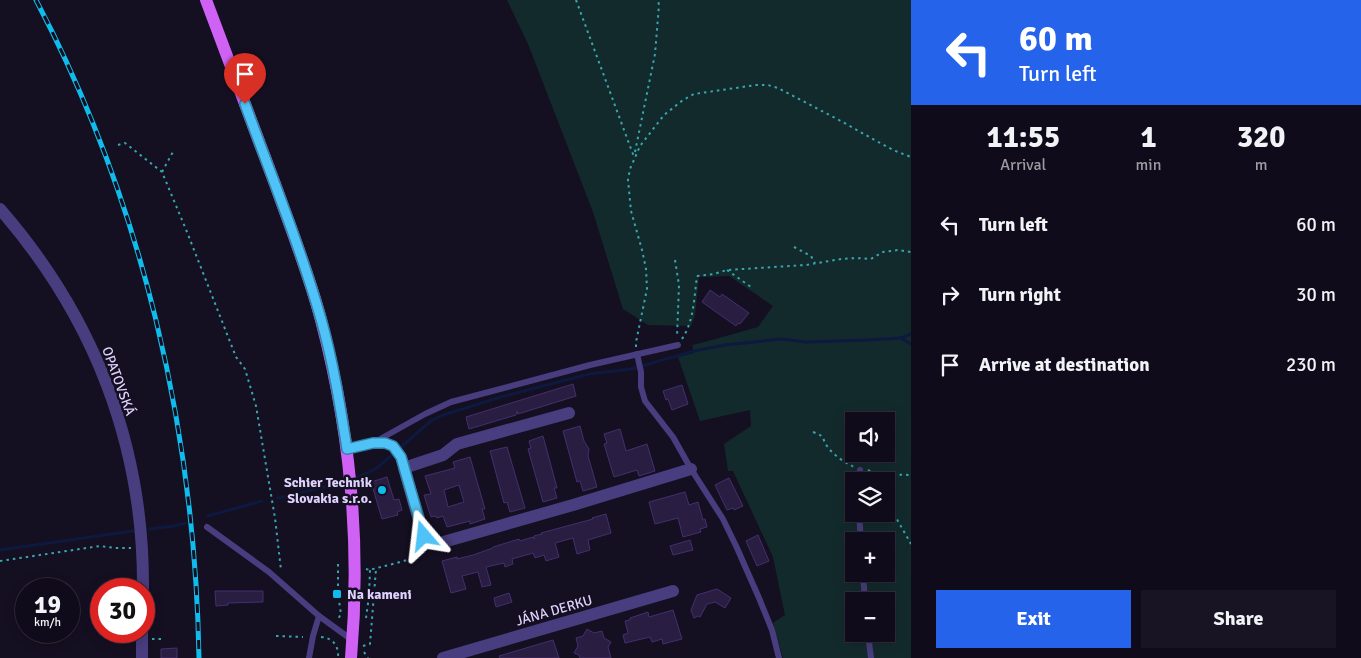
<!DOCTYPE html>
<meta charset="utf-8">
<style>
:root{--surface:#100b1a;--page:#191423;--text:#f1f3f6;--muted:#9c9ba2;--line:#302b39;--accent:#2563eb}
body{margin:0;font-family:Signika,sans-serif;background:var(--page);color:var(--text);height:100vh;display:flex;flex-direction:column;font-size:19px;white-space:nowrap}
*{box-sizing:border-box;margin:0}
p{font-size:16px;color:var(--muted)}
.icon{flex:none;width:28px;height:28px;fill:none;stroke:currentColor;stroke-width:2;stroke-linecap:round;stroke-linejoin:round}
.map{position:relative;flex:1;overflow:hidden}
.side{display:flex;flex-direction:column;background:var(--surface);width:450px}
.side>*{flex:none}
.hud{background:#2563eb;color:#fff;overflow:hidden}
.fabs{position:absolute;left:845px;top:412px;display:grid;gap:10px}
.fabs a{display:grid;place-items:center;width:50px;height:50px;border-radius:0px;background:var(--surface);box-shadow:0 2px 12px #0003,0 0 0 1px var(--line);font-size:25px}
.speed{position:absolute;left:15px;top:578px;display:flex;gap:10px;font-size:25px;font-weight:700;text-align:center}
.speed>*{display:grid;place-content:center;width:65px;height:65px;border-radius:50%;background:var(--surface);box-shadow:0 2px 12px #0003,0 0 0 1px var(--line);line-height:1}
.speed small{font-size:12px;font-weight:400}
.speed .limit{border:8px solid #d22;background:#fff;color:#111}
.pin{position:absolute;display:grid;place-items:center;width:42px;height:42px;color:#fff;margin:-51px -21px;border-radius:50% 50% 50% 0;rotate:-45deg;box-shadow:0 0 5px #0007}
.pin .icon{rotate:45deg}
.me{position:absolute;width:55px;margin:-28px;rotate:343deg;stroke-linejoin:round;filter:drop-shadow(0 0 4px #0008)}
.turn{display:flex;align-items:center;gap:18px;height:105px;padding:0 25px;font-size:22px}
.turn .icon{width:65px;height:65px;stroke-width:2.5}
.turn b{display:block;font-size:35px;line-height:42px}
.eta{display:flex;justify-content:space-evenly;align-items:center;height:85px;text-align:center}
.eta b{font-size:30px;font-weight:700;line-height:35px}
.cta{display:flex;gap:10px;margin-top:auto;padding:10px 25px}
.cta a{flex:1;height:58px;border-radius:0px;background:var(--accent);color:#fff;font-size:20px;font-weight:700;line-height:58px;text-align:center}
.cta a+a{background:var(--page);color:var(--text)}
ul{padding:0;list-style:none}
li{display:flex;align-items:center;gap:15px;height:70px;padding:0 25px}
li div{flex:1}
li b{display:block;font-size:19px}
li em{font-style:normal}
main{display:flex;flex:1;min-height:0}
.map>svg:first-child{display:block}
.green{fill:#132a2c;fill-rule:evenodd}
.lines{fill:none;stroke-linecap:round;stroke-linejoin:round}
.stream{stroke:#0d193e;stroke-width:3}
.building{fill:#291d42;stroke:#43306c;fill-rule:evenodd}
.path{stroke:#37a6ad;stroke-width:2;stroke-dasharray:2.5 4;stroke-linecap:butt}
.service{stroke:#483d7e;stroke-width:6}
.minor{stroke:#483d7e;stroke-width:12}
.primary{stroke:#cf62f5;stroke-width:12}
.rail-casing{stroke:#0fbcec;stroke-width:5}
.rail{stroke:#150f22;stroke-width:3;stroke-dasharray:9;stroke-linecap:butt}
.route-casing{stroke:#337fa1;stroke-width:12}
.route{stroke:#4fc3f7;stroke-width:9}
.poi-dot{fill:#0fbcec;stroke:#150f22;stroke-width:2}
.labels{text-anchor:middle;stroke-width:5;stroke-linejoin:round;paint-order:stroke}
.street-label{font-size:14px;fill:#ddd3fc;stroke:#150f22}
.poi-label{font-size:14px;font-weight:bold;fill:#ddd3fc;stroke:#150f22;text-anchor:end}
</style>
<main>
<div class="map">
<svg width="911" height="658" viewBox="0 0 911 658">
<rect width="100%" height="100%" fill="#150f22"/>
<path class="green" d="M 507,0 L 911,0 L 911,658 L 783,658 L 773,623 L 785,615 L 773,557 L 733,471 L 728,471 L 724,444 L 751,426 L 750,410 L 700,421 L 678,357 L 694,353 L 692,345 L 701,343 L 758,327 L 773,306 L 729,276 L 699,277 L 695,315 L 691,326 L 648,325 L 623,309 L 593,212 L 528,44 ZM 854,421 L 886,421 L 886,454 L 854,454 ZM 854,481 L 886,481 L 886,514 L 854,514 ZM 854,541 L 886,541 L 886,574 L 854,574 ZM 854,601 L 886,601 L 886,634 L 854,634 Z"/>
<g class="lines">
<g class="stream">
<path d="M 901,338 L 911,344"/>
<path d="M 352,480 L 377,468 L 432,420 L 443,415 L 501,397 L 589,374 L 631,369 L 694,351 L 725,345 L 782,339 L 805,342 L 869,340 L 901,338 L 911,334"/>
<path d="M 278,498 L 346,482"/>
<path d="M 208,516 L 262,501"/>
<path d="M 150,529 L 174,526 L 186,523"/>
<path d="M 0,550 L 133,531"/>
</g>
</g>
<g class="building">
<path d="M 710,290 L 720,297 L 722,294 L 749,313 L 740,324 L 738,323 L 736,326 L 702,302 Z"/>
<path d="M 573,384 L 576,396 L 518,414 L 517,411 L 516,415 L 469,429 L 466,417 Z"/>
<path d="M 682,385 L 688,404 L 672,410 L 668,399 L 666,400 L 663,391 Z"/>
<path d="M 580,426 L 584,441 L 589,449 L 588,456 L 597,487 L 583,491 L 580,481 L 577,482 L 563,431 Z"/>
<path d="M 620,429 L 626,451 L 647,444 L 655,471 L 639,476 L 637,470 L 614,477 L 604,444 L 607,443 L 604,434 Z"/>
<path d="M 543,436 L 557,488 L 554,488 L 557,498 L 543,502 L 528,449 L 531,448 L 529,441 Z"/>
<path d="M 507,447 L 525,508 L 510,512 L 507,502 L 504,503 L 490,451 Z"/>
<path d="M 470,457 L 485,509 L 482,509 L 485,519 L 470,524 L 470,521 L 447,527 L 443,516 L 437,518 L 436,516 L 431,517 L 424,495 L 431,494 L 425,476 L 455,468 L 453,462 ZM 459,485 L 464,502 L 448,507 L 444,490 Z"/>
<path d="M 387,477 L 394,500 L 399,499 L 402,510 L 397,512 L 398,515 L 382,519 L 371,482 Z"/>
<path d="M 729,478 L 743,506 L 734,510 L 733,508 L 727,510 L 726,508 L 715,485 Z"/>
<path d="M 685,492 L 689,505 L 698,502 L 703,520 L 705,519 L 707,527 L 700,529 L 701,532 L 683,537 L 678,518 L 655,524 L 649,502 Z"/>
<path d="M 606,514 L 611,533 L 588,540 L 590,550 L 577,554 L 573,538 L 555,543 L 559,557 L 546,561 L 544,555 L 535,558 L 533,553 L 512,559 L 513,564 L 505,567 L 504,563 L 486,567 L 491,585 L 482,587 L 478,572 L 462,576 L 466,589 L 451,593 L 442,561 L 457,557 L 457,559 L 473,555 L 493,548 L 493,547 L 519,539 L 520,541 L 533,537 L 534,539 L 534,536 L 542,534 L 541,533 L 593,519 L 592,518 Z"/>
<path d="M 758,535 L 769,561 L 757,566 L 746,541 Z"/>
<path d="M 690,540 L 693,550 L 673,555 L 670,546 Z"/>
<path d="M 717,589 L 731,598 L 725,608 L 715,602 L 707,604 L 700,617 L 698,616 L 694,618 L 691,610 L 697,595 Z"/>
<path d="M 215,591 L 263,591 L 263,602 L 228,603 L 228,605 L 216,606 Z"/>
<path d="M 509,593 L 512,602 L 496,607 L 494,598 Z"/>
<path d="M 673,610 L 682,639 L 663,644 L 662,639 L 652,642 L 650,637 L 625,643 L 623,635 L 628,633 L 625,621 L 630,620 L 630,618 L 648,612 L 649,617 Z"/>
<path d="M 587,629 L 594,633 L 602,631 L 604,638 L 611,642 L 608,647 L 611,658 L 580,658 L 579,655 L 574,653 L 578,646 L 576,638 L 583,636 Z"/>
<path d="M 553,640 L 559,658 L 500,658 L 499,656 Z"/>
<path d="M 177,648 L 177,658 L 161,658 L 161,649 Z"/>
</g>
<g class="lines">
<g class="path">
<path d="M 576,0 L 634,157"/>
<path d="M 118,145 L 125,143 L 162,172 L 187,232 L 236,357 L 245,369 L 256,406 L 275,518 L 281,570"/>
<path d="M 635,152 L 655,54 L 659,5 L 658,0"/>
<path d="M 162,172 L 174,150"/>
<path d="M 794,247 L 811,256 L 815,263"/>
<path d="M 675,260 L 679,285 L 677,337"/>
<path d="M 727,270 L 751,287"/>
<path d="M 697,276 L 714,274 L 727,270 L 806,265 L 841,259 L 856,258 L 871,259 L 883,252 L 898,250 L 911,252"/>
<path d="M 682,339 C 694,321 694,298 697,276"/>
<path d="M 636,347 L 636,342 L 647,289 L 646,269 L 642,250 L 631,211 L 628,180 L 630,169 L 640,146 L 664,115 L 683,100 L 694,94 L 756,85 L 768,85 L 778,88 L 839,120 L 871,138 L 893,150 L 911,157"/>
<path d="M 813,432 C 827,437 821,438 827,446 C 833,455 844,462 854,467"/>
<path d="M 868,470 L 876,474 L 911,475"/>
<path d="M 876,474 L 880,481"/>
<path d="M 886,496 L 894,514 L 911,544"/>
<path d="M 0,561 L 100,546 L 115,548 L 131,548"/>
<path d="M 338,564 L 338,594 L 341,614 L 338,619"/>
<path d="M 366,569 L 370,570 C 382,566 416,560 423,552"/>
<path d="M 366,618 L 369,596 L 370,570"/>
<path d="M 276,636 L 303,637"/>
<path d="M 321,637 C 333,638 339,646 338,658"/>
<path d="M 152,639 L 163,639"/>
<path d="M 363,646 L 370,644 L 376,569"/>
<path d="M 364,652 L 368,658"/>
</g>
<g class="service">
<path d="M 637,354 L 641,372 L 641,387 L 645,401 L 673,437 L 691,469 L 723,519 L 737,548 L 759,598 L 772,630 L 779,658"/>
<path d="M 373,443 L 425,414 L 451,402 L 590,365 L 678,345"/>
<path d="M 347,449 C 358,446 384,437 394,446 C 399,452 402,460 404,468"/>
<path d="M 857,481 L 860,470"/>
<path d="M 859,514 L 861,541"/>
<path d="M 207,527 L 269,572 L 319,616 L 352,640"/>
<path d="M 863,574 L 865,601"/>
<path d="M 868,634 L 871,658"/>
<path d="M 309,658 L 313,636 L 319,616"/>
</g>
<g class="minor">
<path d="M 0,209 C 94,317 144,445 143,589"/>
<path d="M 569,413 L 457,444 L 443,455 L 404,468 C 408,480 421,534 428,541 C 432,544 435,543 440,543 L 573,505 L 691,469"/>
<path d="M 142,658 L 142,631"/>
<path d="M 443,658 L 673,591"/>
</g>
<path class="primary" d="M 206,0 C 229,61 252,123 275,184 C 291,229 309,274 321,320 C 350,430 361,545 351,658"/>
<g class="rail-casing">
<path id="rail" d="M 36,0 C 142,202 195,430 199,658"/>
</g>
<use href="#rail" class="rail"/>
</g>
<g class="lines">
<g class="route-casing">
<path id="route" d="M 245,104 C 271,175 300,246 321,319 C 333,361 340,405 347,449 L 373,443 L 385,443 L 393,446 L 401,457 L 424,536"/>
</g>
<use href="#route" class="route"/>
</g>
<g class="poi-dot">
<circle cx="382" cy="490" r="5"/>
<rect x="332" y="589" width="10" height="10" rx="2.5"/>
</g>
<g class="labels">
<g class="street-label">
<text transform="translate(119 381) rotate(70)" y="5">OPATOVSKÁ</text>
<text transform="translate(554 610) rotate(-16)" y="5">JÁNA DERKU</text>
</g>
<g class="poi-label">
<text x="372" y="487">Schier Technik<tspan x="372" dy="16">Slovakia s.r.o.</tspan></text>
<text x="347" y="599" text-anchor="start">Na kameni</text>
</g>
</g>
</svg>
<div class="fabs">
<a><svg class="icon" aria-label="sound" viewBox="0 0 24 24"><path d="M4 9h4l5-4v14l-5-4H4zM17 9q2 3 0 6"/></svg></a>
<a><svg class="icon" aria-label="layers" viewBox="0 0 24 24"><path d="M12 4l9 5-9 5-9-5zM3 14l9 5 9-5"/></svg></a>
<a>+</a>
<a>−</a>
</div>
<div class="speed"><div>19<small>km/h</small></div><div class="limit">30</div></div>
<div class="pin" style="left:245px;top:104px;background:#d93025"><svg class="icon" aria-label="arrive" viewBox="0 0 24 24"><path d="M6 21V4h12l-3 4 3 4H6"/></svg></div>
<svg class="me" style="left:424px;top:536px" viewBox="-20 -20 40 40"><path d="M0-17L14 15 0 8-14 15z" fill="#4fc3f7" stroke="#fff" stroke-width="4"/></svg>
</div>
<section class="side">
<div class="hud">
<div class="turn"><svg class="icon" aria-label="left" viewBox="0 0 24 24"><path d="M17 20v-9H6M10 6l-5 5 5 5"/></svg><div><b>60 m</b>Turn left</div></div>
</div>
<div class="eta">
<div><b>11:55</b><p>Arrival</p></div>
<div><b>1</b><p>min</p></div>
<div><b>320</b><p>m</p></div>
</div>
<ul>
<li><svg class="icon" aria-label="left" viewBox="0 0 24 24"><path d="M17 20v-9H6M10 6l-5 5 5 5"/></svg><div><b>Turn left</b></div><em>60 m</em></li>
<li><svg class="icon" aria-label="right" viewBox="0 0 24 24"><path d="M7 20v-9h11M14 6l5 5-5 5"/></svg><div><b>Turn right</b></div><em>30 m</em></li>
<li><svg class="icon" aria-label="arrive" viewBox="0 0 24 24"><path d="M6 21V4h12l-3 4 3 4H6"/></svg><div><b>Arrive at destination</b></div><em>230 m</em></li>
</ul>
<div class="cta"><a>Exit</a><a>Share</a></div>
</section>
</main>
